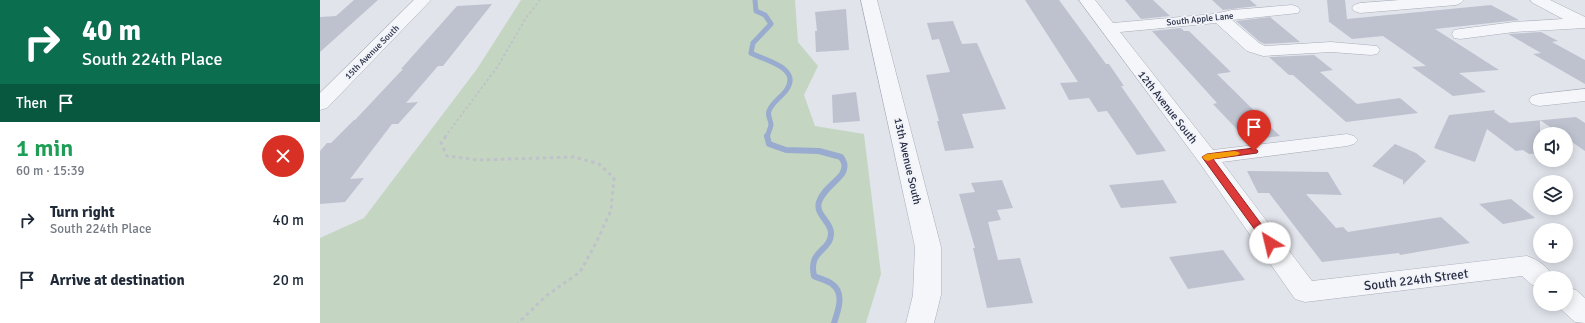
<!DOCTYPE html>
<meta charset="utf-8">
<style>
:root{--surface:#fff;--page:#f2f2f3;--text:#1f2937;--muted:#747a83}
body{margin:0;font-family:Signika,sans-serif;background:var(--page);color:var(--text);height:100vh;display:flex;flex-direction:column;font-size:15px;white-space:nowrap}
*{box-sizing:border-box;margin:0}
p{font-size:13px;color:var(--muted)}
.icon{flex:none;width:22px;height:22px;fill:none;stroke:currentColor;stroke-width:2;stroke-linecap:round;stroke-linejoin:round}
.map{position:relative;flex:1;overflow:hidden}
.drawer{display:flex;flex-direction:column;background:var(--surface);width:320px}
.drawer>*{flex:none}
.hud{background:#0b6e4f;color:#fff;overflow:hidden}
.tools{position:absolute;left:1213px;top:127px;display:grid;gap:8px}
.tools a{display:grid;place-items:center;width:40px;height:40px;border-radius:50%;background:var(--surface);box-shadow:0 2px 10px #0003;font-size:20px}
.pin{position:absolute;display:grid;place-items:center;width:34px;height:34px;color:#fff;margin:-41px -17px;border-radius:50% 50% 50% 0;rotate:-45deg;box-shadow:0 0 4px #0007}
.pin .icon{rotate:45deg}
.me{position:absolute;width:44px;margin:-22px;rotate:324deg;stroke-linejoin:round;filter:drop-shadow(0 0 3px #0008)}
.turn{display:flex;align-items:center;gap:14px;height:84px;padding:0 16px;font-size:18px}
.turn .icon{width:52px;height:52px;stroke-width:2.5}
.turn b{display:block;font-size:28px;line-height:34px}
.then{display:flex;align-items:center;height:38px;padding:0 16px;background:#0003;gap:8px;font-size:15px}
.round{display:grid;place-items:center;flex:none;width:42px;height:42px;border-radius:21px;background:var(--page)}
.head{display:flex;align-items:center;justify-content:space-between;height:68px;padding:0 16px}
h1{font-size:24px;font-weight:600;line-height:30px;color:#1e9e55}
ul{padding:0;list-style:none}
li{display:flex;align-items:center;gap:12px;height:60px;padding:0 16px}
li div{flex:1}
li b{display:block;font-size:15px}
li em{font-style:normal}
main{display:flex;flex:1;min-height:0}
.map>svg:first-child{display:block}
.green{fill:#c4d6c1}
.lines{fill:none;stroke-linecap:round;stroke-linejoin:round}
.stream-far1{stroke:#99abcf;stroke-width:5}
.stream{stroke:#99abcf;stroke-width:6}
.building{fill:#bec2cf}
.minor-casing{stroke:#a9adb9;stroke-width:1}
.path-far1{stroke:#bfc2ca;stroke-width:2;stroke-dasharray:2.5 2.5;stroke-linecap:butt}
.path{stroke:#bfc2ca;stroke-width:3;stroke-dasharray:3.5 3.5;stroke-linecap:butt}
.minor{fill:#f5f6f9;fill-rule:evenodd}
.route{fill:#dd3a3a;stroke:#902626}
.slow{fill:#f59e0b}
.labels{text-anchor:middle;stroke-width:3.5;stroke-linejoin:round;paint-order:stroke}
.far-street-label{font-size:9px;fill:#272e45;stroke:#f1f3f8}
.street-label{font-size:11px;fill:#272e45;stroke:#f1f3f8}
.near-street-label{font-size:13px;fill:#272e45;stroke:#f1f3f8}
</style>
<main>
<section class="drawer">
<div class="hud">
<div class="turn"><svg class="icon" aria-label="right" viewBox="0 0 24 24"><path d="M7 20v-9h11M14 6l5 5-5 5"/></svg><div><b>40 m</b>South 224th Place</div></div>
<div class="then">Then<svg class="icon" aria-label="arrive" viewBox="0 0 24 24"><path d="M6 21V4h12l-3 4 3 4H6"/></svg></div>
</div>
<div class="head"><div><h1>1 min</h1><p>60 m · 15:39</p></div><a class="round" style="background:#d93025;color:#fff"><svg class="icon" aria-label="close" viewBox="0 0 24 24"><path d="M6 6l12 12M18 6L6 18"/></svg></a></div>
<ul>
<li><svg class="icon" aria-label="right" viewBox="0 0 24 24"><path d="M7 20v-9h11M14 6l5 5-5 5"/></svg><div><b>Turn right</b><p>South 224th Place</p></div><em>40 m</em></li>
<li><svg class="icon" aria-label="arrive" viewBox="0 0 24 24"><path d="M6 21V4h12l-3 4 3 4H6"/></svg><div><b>Arrive at destination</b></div><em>20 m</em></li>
</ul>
</section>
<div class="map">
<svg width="1265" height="323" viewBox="0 0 1265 323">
<rect width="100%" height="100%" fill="#e1e4eb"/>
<path class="green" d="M 201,0 L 475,0 L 478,42 L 498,66 L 484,95 L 495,126 L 544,134 L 561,274 L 546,323 L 0,323 L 0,238 L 44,218 L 157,69 Z"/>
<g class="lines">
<path class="stream-far1" d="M 435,0 L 436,11 L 445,15 L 451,24 L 433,43 L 431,53 C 443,60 481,67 467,89 C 462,97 452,102 449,111 C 447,116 451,120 451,125 C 450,129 448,134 447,137"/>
<path class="stream" d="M 447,136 L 449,144 L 466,150 L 499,151 L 521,157 C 525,163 526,167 522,174 C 515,183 502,191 499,202 C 495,215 511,221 511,233 C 511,252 488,249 494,276 C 500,279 507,280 512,284 C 525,293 518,311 514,323"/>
</g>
<g class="building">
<path d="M 34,0 L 58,0 L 0,52 L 0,17 L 16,16 Z"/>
<path d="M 705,0 L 739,0 L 786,64 L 789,64 L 804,86 L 801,86 L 846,151 L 817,155 L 787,111 L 778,112 L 769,98 L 749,100 L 740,83 L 758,82 Z"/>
<path d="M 805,0 L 833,0 L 850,16 L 821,19 Z"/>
<path d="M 892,0 L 930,0 L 937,6 L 903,10 Z"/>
<path d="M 1007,0 L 1025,0 L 1027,19 L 1171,5 L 1199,20 L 1115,29 L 1179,70 L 1139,73 L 1166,92 L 1133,96 L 1092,67 L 1106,66 L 1063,36 L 1032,39 L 1008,21 L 1009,21 Z"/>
<path d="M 172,4 L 123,66 L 118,66 L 86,103 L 98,102 L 78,124 L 72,124 L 30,179 L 44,178 L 25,202 L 0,204 L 0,151 L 7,143 L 11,143 L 34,120 L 35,120 L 83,69 L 81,69 L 137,6 Z"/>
<path d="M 526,9 L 529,50 L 496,52 L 495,31 L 497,31 L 495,12 Z"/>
<path d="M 950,17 L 980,42 L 945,44 L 940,42 L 916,21 Z"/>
<path d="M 633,21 L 642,44 L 657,43 L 686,109 L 642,114 L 654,148 L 625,151 L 617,121 L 619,121 L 606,75 L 630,72 L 619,39 L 612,40 L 607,23 Z"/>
<path d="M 861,28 L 864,31 L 869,31 L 911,72 L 897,74 L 960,136 L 927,140 L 893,104 L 897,103 L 832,31 Z"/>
<path d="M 1221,32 L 1238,41 L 1232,42 L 1265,60 L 1265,84 L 1213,54 L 1221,53 L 1188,34 Z"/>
<path d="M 994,55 L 1013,70 L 1000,72 L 1037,104 L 1080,98 L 1098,113 L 1026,122 L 973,75 L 969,75 L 949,57 Z"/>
<path d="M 536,92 L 540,121 L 513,123 L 512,95 Z"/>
<path d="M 1175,110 L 1174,112 L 1190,123 L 1256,117 L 1265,123 L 1265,151 L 1246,138 L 1246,134 L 1240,134 L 1220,120 L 1220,153 L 1209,154 L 1203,150 L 1196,151 L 1167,129 L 1155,162 L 1114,148 L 1129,115 Z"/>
<path d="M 1075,144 L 1096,153 L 1106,161 L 1083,185 L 1083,180 L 1052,166 Z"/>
<path d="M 927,171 L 1008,172 L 1022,195 L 986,194 L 1016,228 L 1023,227 L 1028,232 L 1121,217 L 1150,243 L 1080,255 L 1079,253 L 1002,262 L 949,193 L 938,193 Z"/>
<path d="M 682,180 L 693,208 L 677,210 L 681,220 L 668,222 L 678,260 L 700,258 L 713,303 L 667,308 L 653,248 L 655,248 L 639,194 L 655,192 L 651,183 Z"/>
<path d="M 843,180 L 857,203 L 801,208 L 789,185 Z"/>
<path d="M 1191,199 L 1215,218 L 1183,224 L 1159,204 Z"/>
<path d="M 903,250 L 925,280 L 868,289 L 849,257 Z"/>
</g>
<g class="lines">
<g class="minor-casing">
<g id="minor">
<path d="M 94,0 L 111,0 L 7,108 L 0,110 L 0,93 Z"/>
<path d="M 541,0 L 557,0 L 621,247 L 621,295 L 614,323 L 586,323 L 593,295 L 595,247 Z"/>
<path d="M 759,0 L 775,0 L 793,23 L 894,14 L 912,10 L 972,5 L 978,7 L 980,10 L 978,13 L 912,20 L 939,43 L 945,46 L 1011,42 L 1057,46 L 1060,50 L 1057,54 L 1051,55 L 1011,52 L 943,56 L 927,51 L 896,23 L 800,32 L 893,150 L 1027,134 L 1034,136 L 1038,140 L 1034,144 L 1027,146 L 902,162 L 992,281 L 1207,256 C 1219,260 1228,267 1234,278 L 1220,278 L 1220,288 L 1212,285 L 1202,276 L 985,302 L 975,299 L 879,162 Z"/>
<path d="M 1080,0 L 1144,0 L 1141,3 L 1136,5 L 1040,13 L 1034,11 L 1032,8 L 1034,5 L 1040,3 Z"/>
<path d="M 1210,0 L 1230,0 L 1265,17 L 1265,28 L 1194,32 L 1140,39 L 1134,38 L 1132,34 L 1134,30 L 1140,29 L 1194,22 L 1243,19 L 1213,3 Z"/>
<path d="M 1265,89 L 1265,101 L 1219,106 L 1212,104 L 1209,100 L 1212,96 L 1219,94 Z"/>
<path d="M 1246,287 L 1256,290 L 1265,298 L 1265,323 L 1255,322 L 1235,304 L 1246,304 Z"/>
</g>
</g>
<path class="path-far1" d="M 125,137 L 178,66 L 206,18 L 220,0"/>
<path class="path" d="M 126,136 L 121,143 L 127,156 L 159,160 L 254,157 L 279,164 L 294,178 L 291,210 L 276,243 L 260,272 L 226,296 L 198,323"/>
<use href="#minor" class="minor"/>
</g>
<path class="route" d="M 934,148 L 938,151 L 937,153 L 893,159 L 953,240 L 955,243 L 953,245 L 946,245 L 882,157 L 887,154 Z"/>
<path class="slow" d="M 915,151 L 920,153 L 918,155 L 893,159 L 888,161 L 885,160 L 882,157 L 887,154 Z"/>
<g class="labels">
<g class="far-street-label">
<text transform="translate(880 19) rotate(-6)" y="3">South Apple Lane</text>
<text transform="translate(52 52) rotate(-45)" y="3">15th Avenue South</text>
</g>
<g class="street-label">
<text transform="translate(848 107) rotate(52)" y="4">12th Avenue South</text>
<text transform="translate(588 161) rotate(77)" y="4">13th Avenue South</text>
</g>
<g class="near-street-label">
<text transform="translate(1096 279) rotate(-7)" y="5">South 224th Street</text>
</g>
</g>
</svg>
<div class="tools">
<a><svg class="icon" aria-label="sound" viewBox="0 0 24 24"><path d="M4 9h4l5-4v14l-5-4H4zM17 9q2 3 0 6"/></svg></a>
<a><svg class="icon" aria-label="layers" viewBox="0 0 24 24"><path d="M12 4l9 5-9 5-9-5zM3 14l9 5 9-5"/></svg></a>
<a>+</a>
<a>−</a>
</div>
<div class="pin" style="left:934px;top:151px;background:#d93025"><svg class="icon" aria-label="arrive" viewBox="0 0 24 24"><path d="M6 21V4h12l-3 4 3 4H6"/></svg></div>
<svg class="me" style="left:950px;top:243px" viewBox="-20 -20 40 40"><circle r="19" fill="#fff"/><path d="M0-13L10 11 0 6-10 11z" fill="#dd3a3a"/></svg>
</div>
</main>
